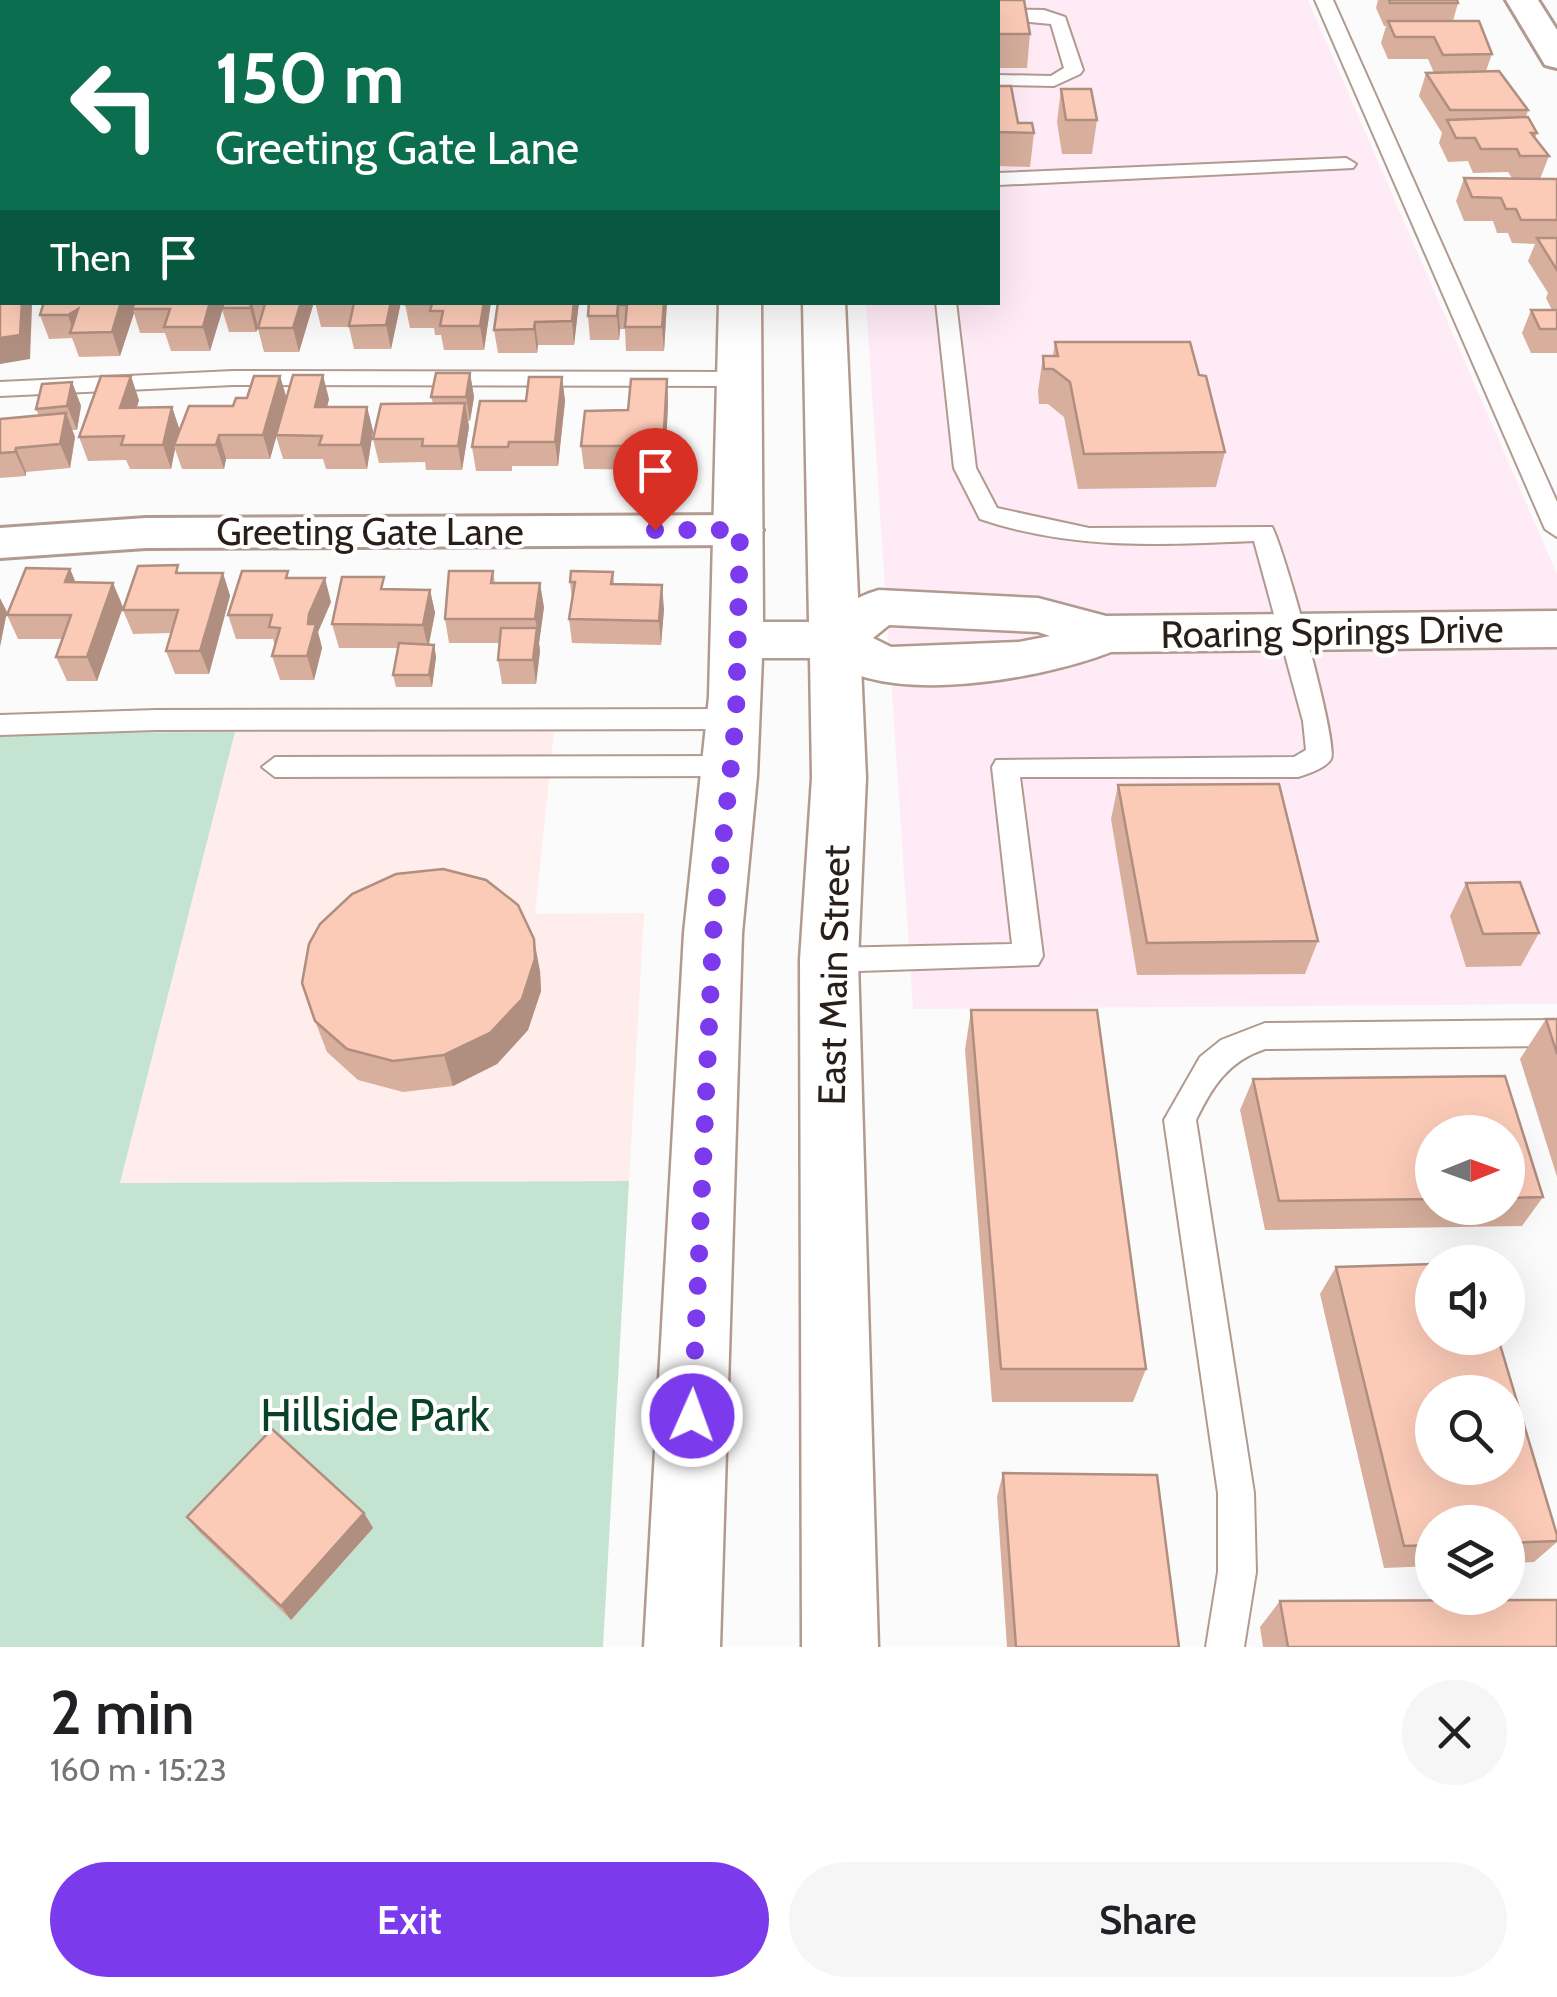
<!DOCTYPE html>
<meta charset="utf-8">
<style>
:root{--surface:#fff;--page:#f6f6f6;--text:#202124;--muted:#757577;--accent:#7c3aed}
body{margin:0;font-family:Cabin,sans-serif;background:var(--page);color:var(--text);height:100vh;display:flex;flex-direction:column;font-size:38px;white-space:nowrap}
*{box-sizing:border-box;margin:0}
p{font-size:32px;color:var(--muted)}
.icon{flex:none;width:55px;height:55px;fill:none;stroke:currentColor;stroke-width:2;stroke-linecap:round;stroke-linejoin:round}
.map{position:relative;height:1647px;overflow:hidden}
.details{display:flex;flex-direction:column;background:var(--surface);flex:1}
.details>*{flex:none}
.hud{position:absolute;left:0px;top:0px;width:1000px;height:305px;box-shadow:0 10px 40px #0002;background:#0b6e4f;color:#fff;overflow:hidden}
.needle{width:65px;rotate:89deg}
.tools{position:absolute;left:1415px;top:1115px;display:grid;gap:20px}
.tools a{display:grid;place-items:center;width:110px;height:110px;border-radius:50%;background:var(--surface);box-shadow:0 10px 40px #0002;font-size:50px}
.pin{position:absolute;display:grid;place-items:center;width:85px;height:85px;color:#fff;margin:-102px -42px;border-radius:50% 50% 50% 0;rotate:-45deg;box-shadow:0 0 10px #0007}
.pin .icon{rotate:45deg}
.me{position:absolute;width:110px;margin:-55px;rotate:2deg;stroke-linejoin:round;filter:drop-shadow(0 0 8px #0008)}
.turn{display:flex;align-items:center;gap:35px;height:210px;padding:0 50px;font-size:45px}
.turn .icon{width:130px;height:130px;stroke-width:2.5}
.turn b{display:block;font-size:70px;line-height:85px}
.then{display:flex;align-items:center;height:95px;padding:0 50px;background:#0003;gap:20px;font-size:38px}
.round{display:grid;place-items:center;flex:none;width:105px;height:105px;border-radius:52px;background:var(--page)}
.summary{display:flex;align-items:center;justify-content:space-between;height:170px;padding:0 50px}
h1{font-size:60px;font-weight:600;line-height:75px}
.button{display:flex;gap:20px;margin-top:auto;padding:20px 50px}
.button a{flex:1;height:115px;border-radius:60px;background:var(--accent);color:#fff;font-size:40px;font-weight:600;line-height:115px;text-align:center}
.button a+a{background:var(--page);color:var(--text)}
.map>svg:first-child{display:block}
.commercial{fill:#ffebf5}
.industrial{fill:#feedeb}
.built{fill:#fdeae1}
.green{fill:#c5e3d1}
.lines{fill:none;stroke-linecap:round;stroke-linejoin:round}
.service-casing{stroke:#b19a90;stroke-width:4}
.minor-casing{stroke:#b19a90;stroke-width:6}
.tertiary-casing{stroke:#b19a90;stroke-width:5}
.secondary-casing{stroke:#b19a90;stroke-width:5}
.service{fill:#fff;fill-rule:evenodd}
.minor{fill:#fff;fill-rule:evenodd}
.tertiary{fill:#fff;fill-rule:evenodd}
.secondary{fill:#fff;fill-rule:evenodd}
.wall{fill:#d8af9d;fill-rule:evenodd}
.shaded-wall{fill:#b08e80}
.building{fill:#fbcbb7;stroke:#b08e80;stroke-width:2.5;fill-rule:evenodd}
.route{stroke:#7c3aed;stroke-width:18;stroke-dasharray:0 32.4}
.labels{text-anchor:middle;stroke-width:8;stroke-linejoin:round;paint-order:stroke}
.street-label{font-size:38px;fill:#281f1b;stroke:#fff}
.near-park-label{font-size:45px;fill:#064128;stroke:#fff}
</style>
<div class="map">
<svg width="1557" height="1647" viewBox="0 0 1557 1647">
<rect width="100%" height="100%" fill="#fbfbfb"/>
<path class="commercial" d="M 845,0 L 1308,0 L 1557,574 L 1557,1004 L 913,1009 L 866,303 L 998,302 L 998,2 Z"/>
<path class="industrial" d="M 554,731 L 535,914 L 644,913 L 629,1181 L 120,1183 L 235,732 Z"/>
<path class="built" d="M 0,0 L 705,0 L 2,2 L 0,253 Z"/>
<path class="green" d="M 235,732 L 120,1183 L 629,1181 L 603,1647 L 0,1647 L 0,733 Z"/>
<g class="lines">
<g class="service-casing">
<g id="service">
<path d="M 633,0 L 651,0 L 651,2 L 634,2 Z"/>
<path d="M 868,0 L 886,0 L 886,2 L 869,2 Z"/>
<path d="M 1315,0 L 1333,0 L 1557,502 L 1557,537 L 1545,529 Z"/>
<path d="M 998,9 L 1044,10 L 1065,17 L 1083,70 L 1080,74 L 1054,86 L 998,85 L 998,75 L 1051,76 L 1064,68 L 1051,24 L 998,19 Z"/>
<path d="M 1346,158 L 1356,164 L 1353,168 L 998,185 L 998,173 Z"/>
<rect x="0" y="181" width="2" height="12"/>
<path d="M 936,302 L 956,302 L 976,468 L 997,508 L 1089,528 L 1272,527 C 1284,548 1339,745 1331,759 C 1326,768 1308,774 1298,777 L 1020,777 L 1043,956 L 1038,965 L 829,972 L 819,969 L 814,960 L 819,951 L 829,948 L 1012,944 L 992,767 L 996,760 L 1294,757 L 1306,750 L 1303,721 L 1254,541 C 1159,545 1071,550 980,519 L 954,468 Z"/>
<path d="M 233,371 L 740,372 L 751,379 L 740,386 L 233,385 L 0,396 L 0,382 Z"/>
<path d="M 736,709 L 749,719 L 736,729 L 156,730 L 0,735 L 0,715 L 156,710 Z"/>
<path d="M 732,756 L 745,766 L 732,776 L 275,777 L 262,767 L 275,757 Z"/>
<path d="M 1557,1020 L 1557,1046 L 1265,1049 C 1228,1061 1212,1087 1196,1120 L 1254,1493 L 1256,1572 L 1244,1647 L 1206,1647 L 1218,1572 L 1218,1493 L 1164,1120 L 1200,1057 L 1221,1040 L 1265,1023 Z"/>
</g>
</g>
<g class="minor-casing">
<g id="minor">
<path d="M 1506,0 L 1538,0 L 1557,30 L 1557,68 L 1545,65 Z"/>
<path d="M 2,257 L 2,281 L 0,282 L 0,258 Z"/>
<path d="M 740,515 L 756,519 L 763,530 L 756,541 L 740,545 L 146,548 L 0,558 L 0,528 L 146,518 Z"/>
</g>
</g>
<g class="tertiary-casing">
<path id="tertiary" d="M 879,590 L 1038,598 L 1106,616 L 1557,611 L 1557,647 L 1111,652 C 1043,679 855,716 811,640 C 824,617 853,597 879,590 ZM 889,625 L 1038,632 L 1050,636 L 1019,642 L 891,647 L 873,638 Z"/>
</g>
<g class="secondary-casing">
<g id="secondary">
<rect x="717" y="0" width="34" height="2"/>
<rect x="786" y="0" width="34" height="2"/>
<path d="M 719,302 L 761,302 L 763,622 L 809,622 L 803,302 L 845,302 L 866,778 L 858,960 L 878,1647 L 802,1647 L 800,960 L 812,778 L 810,658 L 762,658 L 757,776 L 742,933 L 720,1647 L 644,1647 L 684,933 L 709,697 Z"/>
</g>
</g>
<use href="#service" class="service"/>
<use href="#minor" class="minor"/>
<use href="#tertiary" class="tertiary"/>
<use href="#secondary" class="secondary"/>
</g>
<g class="wall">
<path d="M 930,0 L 1024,0 L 1030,34 L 1027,68 L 998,68 L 998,2 L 929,2 Z"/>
<path d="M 1378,0 L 1457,0 L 1458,3 L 1453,21 L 1492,54 L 1486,71 L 1528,110 L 1526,117 L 1537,133 L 1535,138 L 1549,156 L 1540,179 L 1557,179 L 1557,353 L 1531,353 L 1522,333 L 1531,310 L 1552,310 L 1546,298 L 1548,293 L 1528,261 L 1535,244 L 1512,243 L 1508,233 L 1497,233 L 1493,221 L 1464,221 L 1456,201 L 1464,178 L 1512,178 L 1508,172 L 1473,173 L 1468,161 L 1448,162 L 1439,143 L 1442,133 L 1419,96 L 1426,73 L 1434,73 L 1428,59 L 1388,59 L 1381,43 L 1386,26 L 1384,26 L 1376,8 Z"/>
<path d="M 998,86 L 1018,123 L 1034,133 L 1030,167 L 998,166 Z"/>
<path d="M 1061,89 L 1097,120 L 1092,154 L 1062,154 L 1057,122 Z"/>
<path d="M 44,302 L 314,302 L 299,352 L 264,352 L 258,329 L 256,332 L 229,332 L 222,309 L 210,351 L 171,351 L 165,333 L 140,333 L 134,313 L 120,356 L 79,357 L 72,338 L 49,339 L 40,315 Z"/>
<path d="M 315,302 L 401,302 L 391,349 L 354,349 L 349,327 L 321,327 Z"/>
<path d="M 491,302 L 484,350 L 444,350 L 441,335 L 435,335 L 434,328 L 410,328 L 405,304 Z"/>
<path d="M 579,302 L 574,345 L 538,345 L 537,353 L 498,353 L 494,330 Z"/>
<path d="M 589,302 L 667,302 L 664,351 L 626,351 L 625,329 L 620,329 L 619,340 L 590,340 L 588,316 Z"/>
<path d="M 1055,342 L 1199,375 L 1225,452 L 1216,487 L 1078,489 L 1064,417 L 1048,404 L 1039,404 L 1038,391 L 1043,356 L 1053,356 Z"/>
<path d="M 470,373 L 474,397 L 470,421 L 468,421 L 469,427 L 462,470 L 426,470 L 425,462 L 379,463 L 373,439 L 433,403 L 431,397 Z"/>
<path d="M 280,376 L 287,399 L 329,399 L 327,407 L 367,407 L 373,431 L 367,469 L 326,469 L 323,459 L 283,459 L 276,436 L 270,459 L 226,459 L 224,469 L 182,469 L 175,449 L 171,469 L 130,469 L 126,460 L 88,461 L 79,437 L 139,400 L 137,407 L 172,407 L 180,431 L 233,406 Z"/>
<path d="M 562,377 L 565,401 L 558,466 L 512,466 L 512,471 L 476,471 L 472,447 L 526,401 Z"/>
<path d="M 667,379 L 668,403 L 665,470 L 584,469 L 581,446 Z"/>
<path d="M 72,382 L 81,406 L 77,430 L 72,430 L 75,437 L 70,468 L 26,472 L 26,476 L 0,478 L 0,419 L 39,416 L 36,409 Z"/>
<path d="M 70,569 L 76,583 L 123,607 L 97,681 L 67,681 L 56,657 L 63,639 L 18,639 L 7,615 Z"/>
<path d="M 493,571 L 495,583 L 544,607 L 539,643 L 540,651 L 536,684 L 502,684 L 498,660 L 500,643 L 449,643 L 445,619 Z"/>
<path d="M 613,572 L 614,584 L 664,609 L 661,645 L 572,643 L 569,619 L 572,599 L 570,582 Z"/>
<path d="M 180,573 L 223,573 L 230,596 L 209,674 L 175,674 L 166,651 L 171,633 L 133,634 L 123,610 Z"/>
<path d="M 290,578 L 331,602 L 318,632 L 322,648 L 314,680 L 280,680 L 272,656 L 275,646 L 273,639 L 236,639 L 228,615 Z"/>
<path d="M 386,589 L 430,590 L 435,613 L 429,644 L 434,645 L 436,657 L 432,687 L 396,687 L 393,675 L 398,648 L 339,648 L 332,624 Z"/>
<path d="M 1118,785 L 1318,941 L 1305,974 L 1137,975 L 1111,819 Z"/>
<path d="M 1466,883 L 1539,933 L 1521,966 L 1466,967 L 1450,916 Z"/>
<path d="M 540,971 L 541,991 L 528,1030 L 497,1064 L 453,1086 L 403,1092 L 358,1080 L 327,1052 L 315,1021 Z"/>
<path d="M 971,1010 L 1146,1369 L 1133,1402 L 992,1402 L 965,1050 Z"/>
<path d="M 1546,1019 L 1557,1019 L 1557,1177 L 1520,1059 Z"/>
<path d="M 1505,1076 L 1543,1197 L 1522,1226 L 1265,1230 L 1240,1110 L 1253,1079 ZM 1432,1132 L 1508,1132 L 1508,1208 L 1432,1208 Z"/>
<path d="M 1336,1267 L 1557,1535 L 1557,1542 L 1534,1562 L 1508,1563 L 1508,1522 L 1432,1522 L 1432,1566 L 1384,1568 L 1320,1294 Z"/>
<path d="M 1003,1473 L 1179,1647 L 1007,1647 L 997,1497 Z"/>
<path d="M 364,1513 L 373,1528 L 291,1620 L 199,1532 L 187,1517 Z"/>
<path d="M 1280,1601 L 1557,1647 L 1263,1647 L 1260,1627 Z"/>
</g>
<g class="shaded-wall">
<path d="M 22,302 L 31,302 L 32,306 L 30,359 L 0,364 L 0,338 Z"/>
<path d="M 121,302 L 137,302 L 132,309 L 134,313 L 120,356 L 112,332 Z"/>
<path d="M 210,302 L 225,302 L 210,351 L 203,327 Z"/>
<path d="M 301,302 L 314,302 L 299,352 L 293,328 Z"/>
<path d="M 391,302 L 401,302 L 391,349 L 386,325 Z"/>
<path d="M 484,302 L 491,302 L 484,350 L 480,326 Z"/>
<path d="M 574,302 L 579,302 L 574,345 L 572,321 Z"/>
<path d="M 664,302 L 667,302 L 664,351 L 662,327 Z"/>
<path d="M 252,303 L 258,327 L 256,332 L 250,308 Z"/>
<path d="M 618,305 L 620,329 L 619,340 L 617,316 Z"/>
<path d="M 78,309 L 74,333 L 68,315 Z"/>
<path d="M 535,322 L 538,345 L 537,353 L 534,329 Z"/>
<path d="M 470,373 L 474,397 L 470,421 L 466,397 Z"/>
<path d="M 323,375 L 329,399 L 321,431 L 315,407 Z"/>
<path d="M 131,376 L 139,400 L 129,432 L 120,408 Z"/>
<path d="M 280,376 L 287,400 L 270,459 L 263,435 Z"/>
<path d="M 562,377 L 565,401 L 558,466 L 555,442 Z"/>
<path d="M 667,379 L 668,403 L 665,470 L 663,446 Z"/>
<path d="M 72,382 L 81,406 L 77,430 L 67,406 Z"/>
<path d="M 465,403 L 469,427 L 462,470 L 458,446 Z"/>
<path d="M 172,407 L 180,431 L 174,445 L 175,449 L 171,469 L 163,445 Z"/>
<path d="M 367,407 L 373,431 L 367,469 L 361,445 Z"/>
<path d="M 66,413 L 75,437 L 70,468 L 60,444 Z"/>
<path d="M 219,435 L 226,459 L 224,469 L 216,445 Z"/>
<path d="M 16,448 L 26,472 L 26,476 L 15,452 Z"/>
<path d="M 70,569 L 80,593 L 65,582 Z"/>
<path d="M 223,573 L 230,596 L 209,674 L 200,651 Z"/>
<path d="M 325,578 L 331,602 L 318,632 L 322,648 L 314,680 L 307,656 L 309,614 Z"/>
<path d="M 113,583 L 123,607 L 97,681 L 87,657 Z"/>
<path d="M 540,583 L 544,607 L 539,643 L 540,651 L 536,684 L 533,660 L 537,628 L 535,619 Z"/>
<path d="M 662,585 L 664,609 L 661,645 L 659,621 Z"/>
<path d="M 430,590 L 435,613 L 428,648 L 423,625 Z"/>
<path d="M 0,598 L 7,612 L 0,647 Z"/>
<path d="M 434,645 L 436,657 L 432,687 L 429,675 Z"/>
<path d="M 534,939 L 540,971 L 541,991 L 528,1030 L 497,1064 L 453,1086 L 444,1055 Z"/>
<path d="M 364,1513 L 373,1528 L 291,1620 L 281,1606 Z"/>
</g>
<g class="building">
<path d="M 932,0 L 1024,0 L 1030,34 L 998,34 L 998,2 L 932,2 Z"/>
<path d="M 1389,0 L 1457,0 L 1458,3 L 1390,3 Z"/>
<path d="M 1388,21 L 1479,21 L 1492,54 L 1443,55 L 1434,37 L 1395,37 Z"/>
<path d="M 1499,71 L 1528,110 L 1450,110 L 1426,73 Z"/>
<path d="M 998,86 L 1011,86 L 1018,123 L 1032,123 L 1034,133 L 998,132 Z"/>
<path d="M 1061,89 L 1091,89 L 1097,120 L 1066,120 Z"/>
<path d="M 1528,117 L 1537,133 L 1531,133 L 1549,156 L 1520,156 L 1517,149 L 1481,149 L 1475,138 L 1456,138 L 1447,120 Z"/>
<path d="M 1464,178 L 1557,179 L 1557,220 L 1521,220 L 1516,209 L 1506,209 L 1501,198 L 1472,197 Z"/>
<path d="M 1537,238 L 1557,238 L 1557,270 Z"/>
<path d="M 2,285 L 2,302 L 22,302 L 20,335 L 0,338 L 0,286 Z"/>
<path d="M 44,302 L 121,302 L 112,332 L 70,333 L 78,309 L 68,315 L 40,315 Z"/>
<path d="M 135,302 L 210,302 L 203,327 L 164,327 L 170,309 L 132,309 Z"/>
<path d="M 224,302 L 301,302 L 293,328 L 258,328 L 265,304 L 252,303 L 250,308 L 222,308 Z"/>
<path d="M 315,302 L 391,302 L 386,325 L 349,326 L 354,303 Z"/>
<path d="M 406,302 L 484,302 L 480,326 L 440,326 L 443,311 L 430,311 L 432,304 L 405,304 Z"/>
<path d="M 498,302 L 574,302 L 572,321 L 535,322 L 534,329 L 494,330 Z"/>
<path d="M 589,302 L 664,302 L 662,327 L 625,327 L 627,305 L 618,305 L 617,316 L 588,316 Z"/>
<path d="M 1531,310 L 1557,310 L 1557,329 L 1540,329 Z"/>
<path d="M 1055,342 L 1190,342 L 1199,375 L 1206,376 L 1225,452 L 1084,454 L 1070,382 L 1053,369 L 1044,369 L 1043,356 L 1058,356 Z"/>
<path d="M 436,373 L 470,373 L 466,397 L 431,397 Z"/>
<path d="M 293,375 L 323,375 L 315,407 L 367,407 L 361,445 L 319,445 L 322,436 L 276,435 Z"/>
<path d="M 101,376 L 131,376 L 120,408 L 172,407 L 163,445 L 121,445 L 124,436 L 79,437 Z"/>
<path d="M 254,376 L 280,376 L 263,435 L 219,435 L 216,445 L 174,445 L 189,406 L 233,406 L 236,398 L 247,398 Z"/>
<path d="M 529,377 L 562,377 L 555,442 L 509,442 L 508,447 L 472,447 L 480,401 L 526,401 Z"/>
<path d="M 631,379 L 667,379 L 663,446 L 581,446 L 585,411 L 628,410 Z"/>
<path d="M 72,382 L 67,406 L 36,409 L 42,384 Z"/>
<path d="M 465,403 L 458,446 L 422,446 L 423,439 L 373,439 L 381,404 Z"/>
<path d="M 66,413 L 60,444 L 16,448 L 15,452 L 0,453 L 0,419 Z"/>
<path d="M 178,565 L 176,573 L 223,573 L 200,651 L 166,651 L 178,610 L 123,610 L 138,566 Z"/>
<path d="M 26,568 L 70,569 L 65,582 L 113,583 L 87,657 L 56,657 L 71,615 L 7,615 Z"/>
<path d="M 242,571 L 288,571 L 286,578 L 325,578 L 309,614 L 308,624 L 316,624 L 307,656 L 272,656 L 280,628 L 269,627 L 272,615 L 228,615 Z"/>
<path d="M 449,571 L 493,571 L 491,583 L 540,583 L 535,619 L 445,619 Z"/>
<path d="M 571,571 L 613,572 L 611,584 L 662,585 L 659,621 L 569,619 L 575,582 L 570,582 Z"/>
<path d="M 342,577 L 384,577 L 381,589 L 430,590 L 423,625 L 332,624 Z"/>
<path d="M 501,628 L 537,628 L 533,660 L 498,660 Z"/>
<path d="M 399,643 L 434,645 L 429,675 L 393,675 Z"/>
<path d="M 1279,784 L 1318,941 L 1147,943 L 1118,785 Z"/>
<path d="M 443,869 L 486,880 L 518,905 L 534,939 L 535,959 L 522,999 L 490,1033 L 444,1055 L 393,1061 L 347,1049 L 315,1021 L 302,983 L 309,944 L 320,924 L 352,894 L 396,874 Z"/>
<path d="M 1520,882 L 1539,933 L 1483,934 L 1466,883 Z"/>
<path d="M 971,1010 L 1097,1010 L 1146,1369 L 1001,1369 Z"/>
<path d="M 1546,1019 L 1557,1019 L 1557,1054 Z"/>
<path d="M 1505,1076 L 1543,1197 L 1508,1198 L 1508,1132 L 1432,1132 L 1432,1199 L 1279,1201 L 1253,1079 Z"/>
<path d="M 1432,1264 L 1432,1338 L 1498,1338 L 1557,1535 L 1557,1541 L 1508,1543 L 1508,1522 L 1432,1522 L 1432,1545 L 1404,1546 L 1336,1267 ZM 1432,1392 L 1508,1392 L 1508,1468 L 1432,1468 Z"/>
<path d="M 272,1429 L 364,1513 L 281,1606 L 187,1517 Z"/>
<path d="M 1003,1473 L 1157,1475 L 1179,1647 L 1016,1647 Z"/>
<path d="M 1557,1600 L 1557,1647 L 1288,1647 L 1280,1601 Z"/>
</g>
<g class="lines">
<path class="route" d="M 655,530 L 740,530 L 736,719 L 713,934 L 692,1416"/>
</g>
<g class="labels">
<g class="street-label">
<text x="370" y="545">Greeting Gate Lane</text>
<text transform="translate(1332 632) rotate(-1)" y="13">Roaring Springs Drive</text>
<text transform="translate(834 975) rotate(-89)" y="13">East Main Street</text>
</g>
<g class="near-park-label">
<text x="375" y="1431">Hillside Park</text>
</g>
</g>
</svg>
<div class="tools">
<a><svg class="needle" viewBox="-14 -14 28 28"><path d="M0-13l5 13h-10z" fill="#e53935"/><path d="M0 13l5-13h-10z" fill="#757577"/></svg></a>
<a><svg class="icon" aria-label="sound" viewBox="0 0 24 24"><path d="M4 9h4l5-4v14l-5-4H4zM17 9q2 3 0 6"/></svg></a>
<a><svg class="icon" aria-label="search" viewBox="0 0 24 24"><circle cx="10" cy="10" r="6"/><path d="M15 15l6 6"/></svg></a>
<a><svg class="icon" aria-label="layers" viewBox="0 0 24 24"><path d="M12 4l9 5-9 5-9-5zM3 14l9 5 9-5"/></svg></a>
</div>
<div class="pin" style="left:655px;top:530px;background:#d93025"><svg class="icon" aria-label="arrive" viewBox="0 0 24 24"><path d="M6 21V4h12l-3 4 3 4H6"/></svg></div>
<svg class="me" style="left:692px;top:1416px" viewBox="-20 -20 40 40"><circle r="17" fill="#7c3aed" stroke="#fff" stroke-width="3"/><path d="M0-11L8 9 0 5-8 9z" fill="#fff"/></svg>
<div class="hud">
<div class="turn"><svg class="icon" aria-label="left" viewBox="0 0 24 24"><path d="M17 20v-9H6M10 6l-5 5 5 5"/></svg><div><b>150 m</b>Greeting Gate Lane</div></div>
<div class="then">Then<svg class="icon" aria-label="arrive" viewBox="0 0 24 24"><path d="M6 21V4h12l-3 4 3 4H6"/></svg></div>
</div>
</div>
<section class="details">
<div class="summary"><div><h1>2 min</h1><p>160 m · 15:23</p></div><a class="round"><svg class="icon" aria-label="close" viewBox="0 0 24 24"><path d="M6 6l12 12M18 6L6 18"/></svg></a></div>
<div class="button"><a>Exit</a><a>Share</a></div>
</section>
